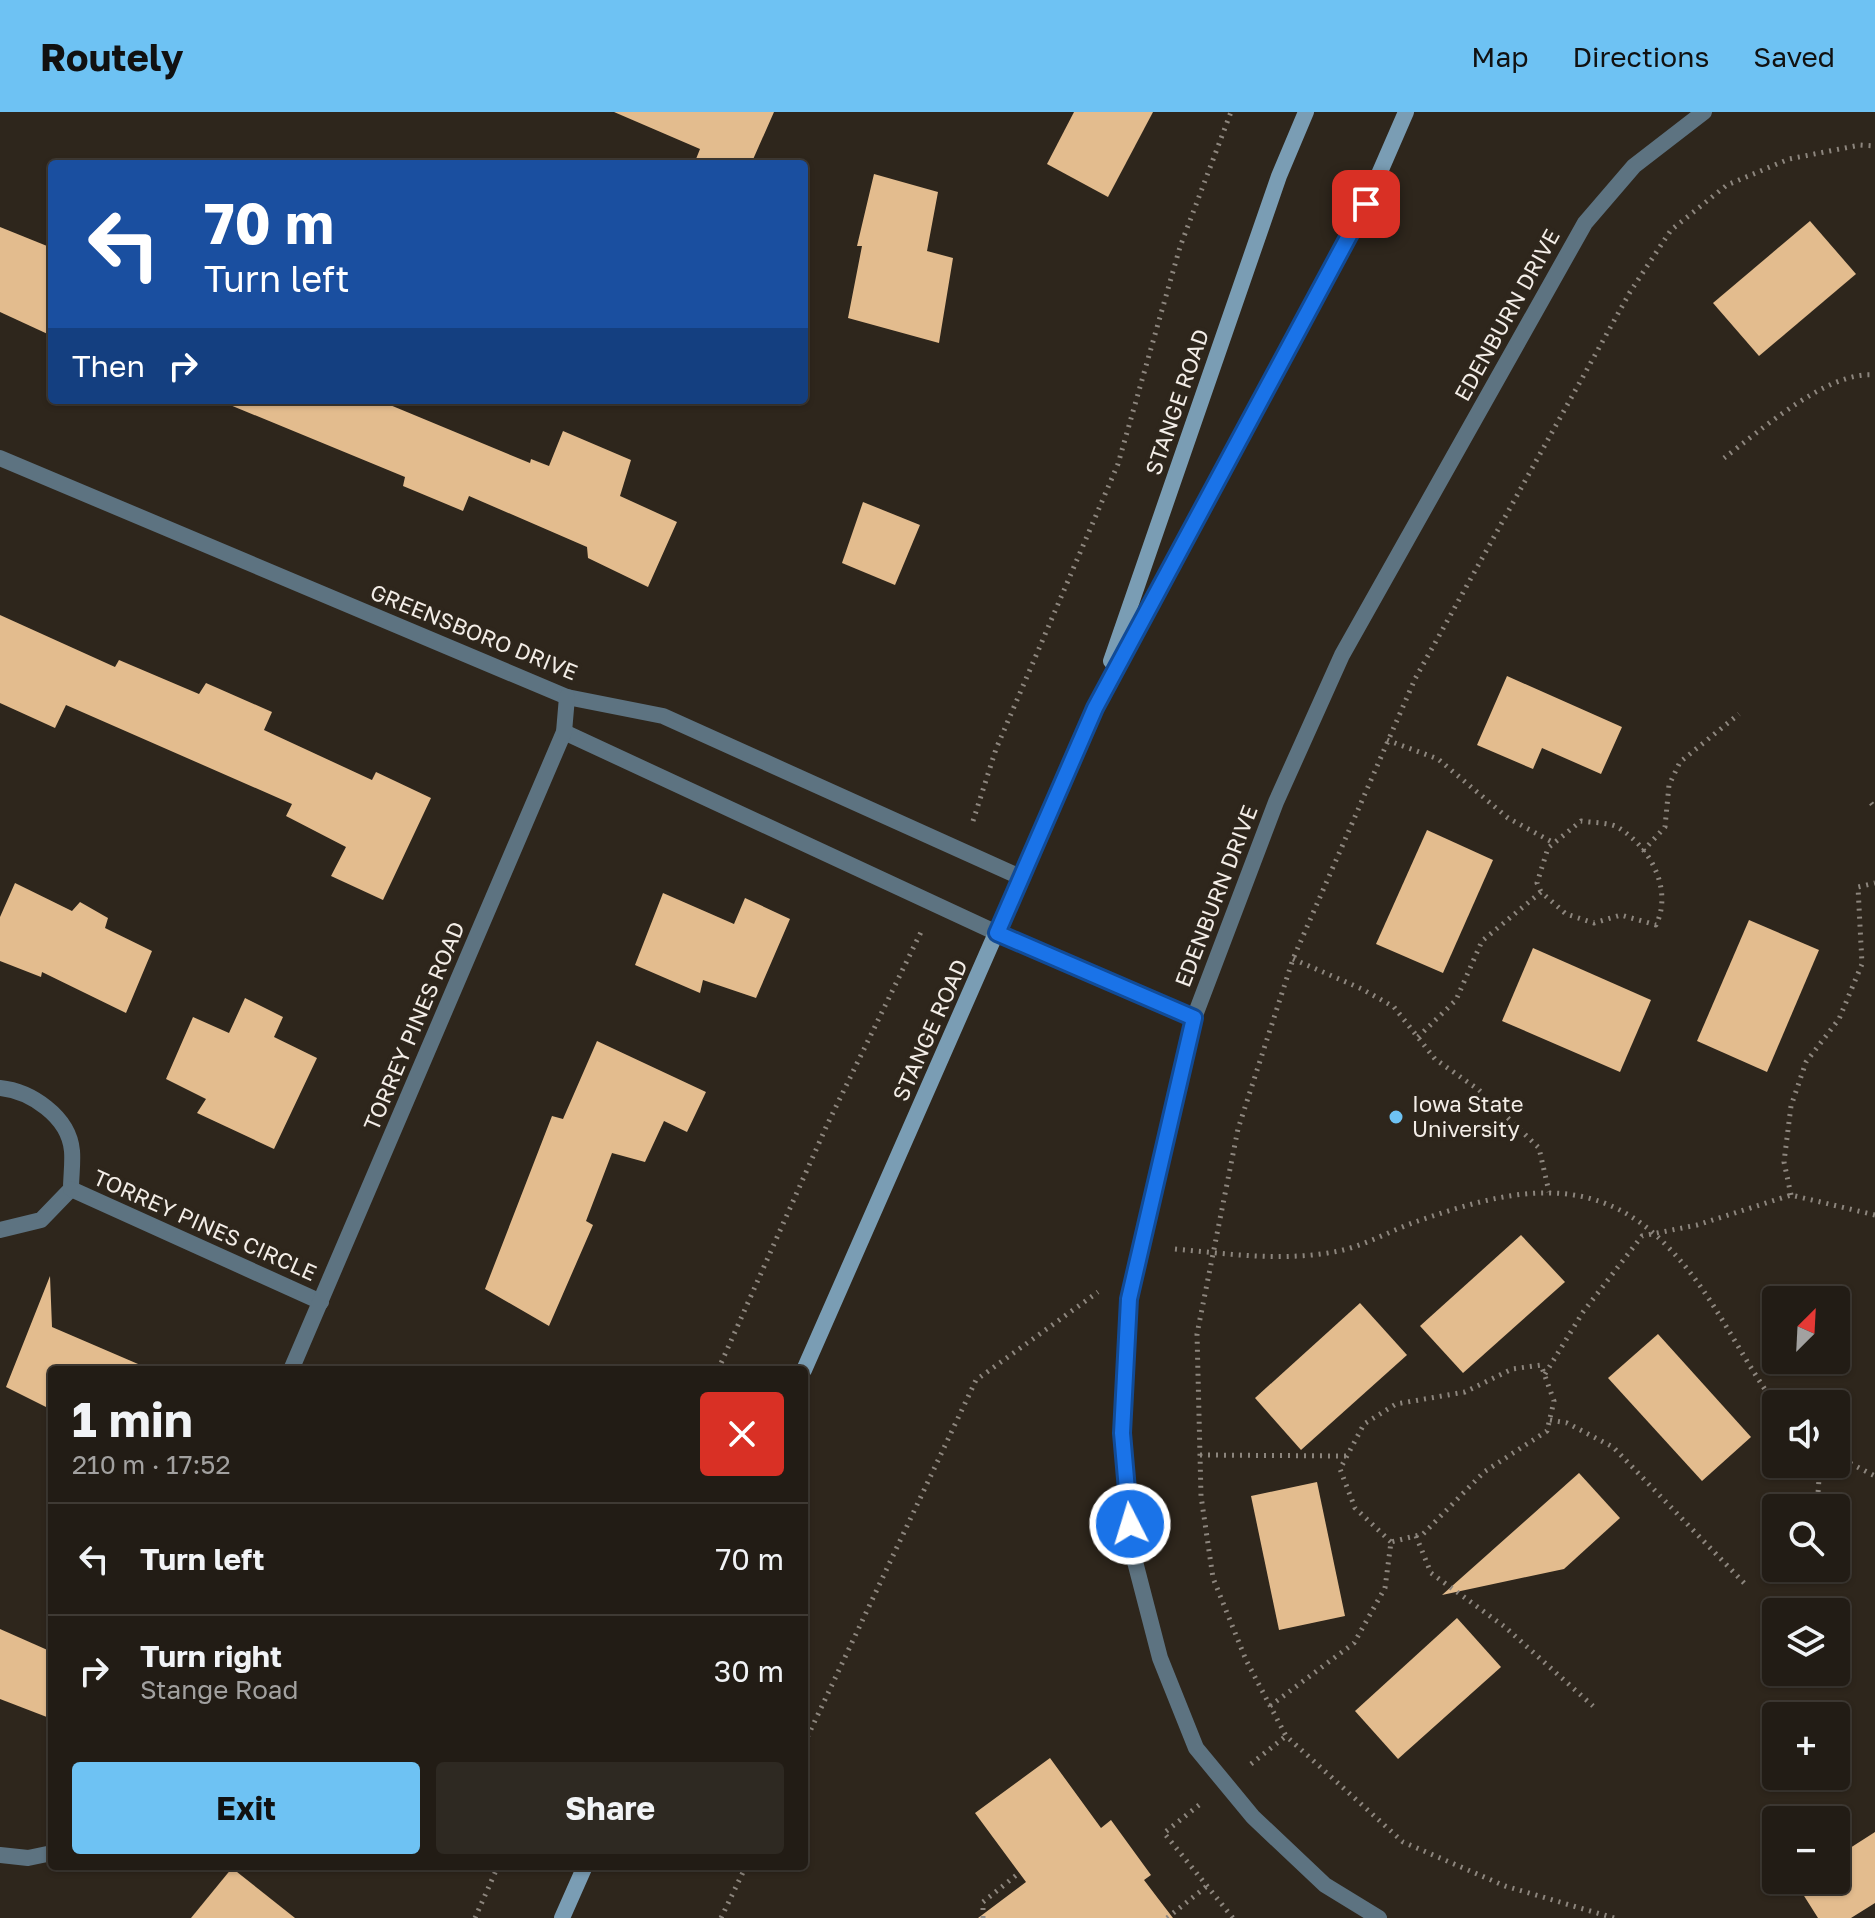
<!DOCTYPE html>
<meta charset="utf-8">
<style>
:root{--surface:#221c15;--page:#2e2922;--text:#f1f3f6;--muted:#a2a1a0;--line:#3f3a34;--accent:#6ec2f3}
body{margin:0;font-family:"Golos Text",sans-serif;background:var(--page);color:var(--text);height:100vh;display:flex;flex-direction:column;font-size:30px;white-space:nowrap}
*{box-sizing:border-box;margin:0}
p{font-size:26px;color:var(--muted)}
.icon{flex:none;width:44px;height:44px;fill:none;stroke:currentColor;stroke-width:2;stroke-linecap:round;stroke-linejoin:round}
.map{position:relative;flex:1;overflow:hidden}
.sheet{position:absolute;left:48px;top:1254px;width:760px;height:504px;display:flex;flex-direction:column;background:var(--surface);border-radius:8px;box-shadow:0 2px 6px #0004,0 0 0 2px var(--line)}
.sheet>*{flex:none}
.guide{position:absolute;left:48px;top:48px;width:760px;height:244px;border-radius:8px;box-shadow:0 2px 6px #0004,0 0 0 2px var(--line);background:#1a4fa0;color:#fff;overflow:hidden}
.needle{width:52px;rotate:24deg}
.controls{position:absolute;left:1762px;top:1174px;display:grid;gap:16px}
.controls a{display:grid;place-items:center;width:88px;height:88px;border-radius:8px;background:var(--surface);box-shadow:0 2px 6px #0004,0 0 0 2px var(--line);font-size:40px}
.pin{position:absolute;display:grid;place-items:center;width:68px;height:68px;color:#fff;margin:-34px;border-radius:16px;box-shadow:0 4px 12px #0006}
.me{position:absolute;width:88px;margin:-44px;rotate:355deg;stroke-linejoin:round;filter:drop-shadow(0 0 6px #0008)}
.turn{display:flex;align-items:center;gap:28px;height:168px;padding:0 24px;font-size:36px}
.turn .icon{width:104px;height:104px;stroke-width:2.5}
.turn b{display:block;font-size:56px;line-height:68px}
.then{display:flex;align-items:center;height:76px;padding:0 24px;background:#0003;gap:16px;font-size:30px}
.round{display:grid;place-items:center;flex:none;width:84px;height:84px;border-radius:8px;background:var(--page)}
.summary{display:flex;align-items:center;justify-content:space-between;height:136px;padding:0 24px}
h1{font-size:48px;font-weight:700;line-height:60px}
.button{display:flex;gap:16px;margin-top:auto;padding:16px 24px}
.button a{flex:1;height:92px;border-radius:8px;background:var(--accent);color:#111;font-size:32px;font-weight:700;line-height:92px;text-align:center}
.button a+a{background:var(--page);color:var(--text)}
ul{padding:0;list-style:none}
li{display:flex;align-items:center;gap:24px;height:112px;padding:0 24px;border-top:2px solid var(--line)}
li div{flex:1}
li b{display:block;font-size:30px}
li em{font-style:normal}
header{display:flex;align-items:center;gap:48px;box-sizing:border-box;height:112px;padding:0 40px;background:var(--accent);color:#111}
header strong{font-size:38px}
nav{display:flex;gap:44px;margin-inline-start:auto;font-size:28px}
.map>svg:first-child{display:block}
.building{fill:#e3bc8e}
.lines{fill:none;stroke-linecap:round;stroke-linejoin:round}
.path{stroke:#8d867e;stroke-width:5;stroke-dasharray:2 6;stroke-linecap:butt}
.street{stroke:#5d7381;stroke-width:16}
.secondary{stroke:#7a9db4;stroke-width:16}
.route-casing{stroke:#114b97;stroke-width:20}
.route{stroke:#1a73e8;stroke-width:14}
.poi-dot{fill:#6ec2f3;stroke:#2e261c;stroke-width:3}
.labels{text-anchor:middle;stroke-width:8;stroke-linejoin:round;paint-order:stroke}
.street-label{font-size:22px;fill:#f3ede7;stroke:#2e261c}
.poi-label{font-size:22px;fill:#f3ede7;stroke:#2e261c;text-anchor:start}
</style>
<header>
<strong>Routely</strong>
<nav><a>Map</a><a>Directions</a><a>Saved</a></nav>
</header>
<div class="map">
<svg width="1875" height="1806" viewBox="0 0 1875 1806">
<rect width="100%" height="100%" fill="#2e261c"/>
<g class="building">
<path d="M 614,0 L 774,0 L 751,52 L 694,52 L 700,37 Z"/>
<path d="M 1074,0 L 1153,0 L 1108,85 L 1047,52 Z"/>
<path d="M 874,62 L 938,80 L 927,139 L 953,146 L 939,231 L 848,206 L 862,134 L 857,134 Z"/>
<path d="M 1810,109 L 1856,162 L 1759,244 L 1713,191 Z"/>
<path d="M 0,115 L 52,136 L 52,224 L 0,200 Z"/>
<path d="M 218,288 L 378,288 L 530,351 L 531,347 L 549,354 L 563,319 L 631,348 L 620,384 L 677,410 L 648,475 L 588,446 L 587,435 L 469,384 L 463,399 L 403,374 L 405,365 Z"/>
<path d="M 863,390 L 920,413 L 895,473 L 842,451 Z"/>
<path d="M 0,503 L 115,555 L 119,548 L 199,582 L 206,571 L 272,600 L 264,618 L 372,668 L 376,660 L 431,686 L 383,788 L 331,764 L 346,735 L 286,704 L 292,692 L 66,593 L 55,616 L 0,591 Z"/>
<path d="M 1507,564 L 1622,615 L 1601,662 L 1542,636 L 1533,657 L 1477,633 Z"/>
<path d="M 1427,718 L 1493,748 L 1443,861 L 1376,832 Z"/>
<path d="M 15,771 L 72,799 L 80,790 L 108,806 L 105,816 L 152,839 L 126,901 L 42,860 L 41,865 L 0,849 L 0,805 Z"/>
<path d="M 663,781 L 734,812 L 745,786 L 790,807 L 756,886 L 703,868 L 700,881 L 635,853 Z"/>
<path d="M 1749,808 L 1819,838 L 1767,960 L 1697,929 Z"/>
<path d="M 1533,836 L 1651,888 L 1620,960 L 1502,909 Z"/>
<path d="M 245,886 L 283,905 L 274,925 L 317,946 L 274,1037 L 197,1001 L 206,987 L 166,967 L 193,905 L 229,921 Z"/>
<path d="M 597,929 L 706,980 L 687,1020 L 664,1009 L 645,1050 L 612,1041 L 586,1109 L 593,1113 L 549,1214 L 485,1177 L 552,1004 L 563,1007 Z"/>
<path d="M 1521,1123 L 1565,1170 L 1463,1261 L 1420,1214 Z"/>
<path d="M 50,1164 L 52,1215 L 152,1258 L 52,1258 L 52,1298 L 6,1275 Z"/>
<path d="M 1360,1191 L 1407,1243 L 1301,1338 L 1255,1286 Z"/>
<path d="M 1658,1222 L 1751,1325 L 1702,1369 L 1608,1266 Z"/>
<path d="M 1579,1361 L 1620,1406 L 1564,1457 L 1442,1483 Z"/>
<path d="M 1317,1370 L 1345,1504 L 1279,1518 L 1251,1384 Z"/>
<path d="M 1457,1506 L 1501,1555 L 1398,1647 L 1355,1599 Z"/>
<path d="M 0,1517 L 52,1540 L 52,1607 L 0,1587 Z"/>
<path d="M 1050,1646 L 1101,1716 L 1111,1708 L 1151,1763 L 1144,1768 L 1173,1806 L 978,1806 L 1026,1770 L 975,1701 Z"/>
<path d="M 1875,1720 L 1875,1791 L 1851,1806 L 1818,1806 L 1794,1768 L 1836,1768 L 1836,1745 Z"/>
<path d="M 232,1756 L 295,1806 L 191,1806 Z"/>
</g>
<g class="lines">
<g class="path">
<path d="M 1724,346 C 1760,319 1828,258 1875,263"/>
<path d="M 1387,628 L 1438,647 L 1508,706 L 1554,731"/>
<path d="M 1871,691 L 1875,696"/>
<path d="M 973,709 L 996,637 L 1118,352 L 1180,135 L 1231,0"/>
<path d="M 1643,739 L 1665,715 L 1669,673 L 1680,650 L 1739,602"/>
<path d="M 1293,847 L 1362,877 L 1394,895 L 1435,947 L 1479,978 L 1539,1036 L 1549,1080"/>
<path d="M 1418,925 L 1456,888 L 1482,829 L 1541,780 L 1566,802 L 1594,811 L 1621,803 L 1656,813 C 1673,778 1651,736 1619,716 C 1610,710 1592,711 1581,709 L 1548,736 L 1537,771 L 1541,780"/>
<path d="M 1791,1083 L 1784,1050 L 1791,994 L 1806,950 L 1839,907 L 1862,852 L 1858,775 L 1875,771"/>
<path d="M 1175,1137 C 1229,1142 1285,1150 1339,1139 C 1366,1133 1392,1118 1418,1109 C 1508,1078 1592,1057 1666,1133 C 1713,1180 1737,1240 1776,1293"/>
<path d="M 718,1258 L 827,1013 L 921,820"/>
<path d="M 1545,1262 L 1583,1200 L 1642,1124 L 1697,1113 L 1791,1083 L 1875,1103"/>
<path d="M 1550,1308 L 1567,1311 L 1613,1335 L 1745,1472"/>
<path d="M 1200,1343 L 1346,1344"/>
<path d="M 1836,1344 L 1875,1364"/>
<path d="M 1817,1396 L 1820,1352"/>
<path d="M 1416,1424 L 1431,1461 L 1505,1515 L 1593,1594"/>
<path d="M 1270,1594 L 1354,1531 L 1385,1476 L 1391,1430 L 1423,1422 L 1484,1360 L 1547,1319 L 1554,1289 L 1541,1253 L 1512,1257 L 1465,1280 L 1396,1292 L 1364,1312 L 1340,1357 L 1355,1396 L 1391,1430"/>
<path d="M 804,1632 L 976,1268 L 1098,1180"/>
<path d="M 1251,1652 L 1286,1624"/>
<path d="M 1199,1693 L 1164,1721 L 1233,1806"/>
<path d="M 475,1806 L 498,1754"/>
<path d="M 721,1806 L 746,1754"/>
<path d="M 983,1806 L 983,1790 L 1019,1761"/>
<path d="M 1167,1806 L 1207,1774"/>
<path d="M 1614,1806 L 1505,1774 L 1403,1730 L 1286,1624 L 1246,1548 L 1213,1466 L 1201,1384 L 1197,1222 L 1238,1017 L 1293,847 L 1415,567 L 1630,180 L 1671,118 L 1727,73 L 1789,47 L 1860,33 L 1875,34"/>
</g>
<g class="street">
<path d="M 0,346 L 567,585 L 663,604 L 1020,765"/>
<path d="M 564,620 L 997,821 L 1194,906"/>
<path d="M 0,976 C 30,979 69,1004 72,1039 C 73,1051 71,1065 71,1077 L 41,1108 L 0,1118"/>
<path d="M 71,1077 L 321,1190"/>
<path d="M 291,1258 L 564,620 L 567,585"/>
<path d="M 0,1743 L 28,1746 L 52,1741"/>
<path d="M 1379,1806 L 1325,1773 L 1253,1705 L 1196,1636 L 1160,1546 L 1133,1442 L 1122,1321 L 1129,1187 L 1194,906 L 1276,690 L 1342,543 L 1585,111 L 1634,54 L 1704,0"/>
</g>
<g class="secondary">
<path d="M 1111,549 L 1279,64 L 1306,0"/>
<path d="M 804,1258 L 1095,596 L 1366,92 L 1406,0"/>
<path d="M 562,1806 L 585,1754"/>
</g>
</g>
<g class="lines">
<g class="route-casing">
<path id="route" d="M 1130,1412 L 1122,1321 L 1129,1187 L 1194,906 L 997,821 L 1095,596 L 1366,92"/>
</g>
<use href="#route" class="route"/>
</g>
<circle class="poi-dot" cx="1396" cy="1005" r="8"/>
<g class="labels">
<g class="street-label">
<text transform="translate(1507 203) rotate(-61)" y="8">EDENBURN DRIVE</text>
<text transform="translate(1177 290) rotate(-71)" y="8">STANGE ROAD</text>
<text transform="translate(474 520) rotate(22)" y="8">GREENSBORO DRIVE</text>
<text transform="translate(1216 784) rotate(-69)" y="8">EDENBURN DRIVE</text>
<text transform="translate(414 914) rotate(-67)" y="8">TORREY PINES ROAD</text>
<text transform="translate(930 918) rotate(-66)" y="8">STANGE ROAD</text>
<text transform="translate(205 1113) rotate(24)" y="8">TORREY PINES CIRCLE</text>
</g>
<g class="poi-label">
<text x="1412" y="1000">Iowa State<tspan x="1412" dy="25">University</tspan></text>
</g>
</g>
</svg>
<div class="controls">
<a><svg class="needle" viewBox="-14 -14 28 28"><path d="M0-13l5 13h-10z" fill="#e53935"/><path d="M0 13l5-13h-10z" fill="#a2a1a0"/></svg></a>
<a><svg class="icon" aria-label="sound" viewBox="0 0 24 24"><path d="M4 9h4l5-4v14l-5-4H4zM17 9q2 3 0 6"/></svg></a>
<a><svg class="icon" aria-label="search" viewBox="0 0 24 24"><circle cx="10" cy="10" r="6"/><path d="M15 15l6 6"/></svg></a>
<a><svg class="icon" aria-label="layers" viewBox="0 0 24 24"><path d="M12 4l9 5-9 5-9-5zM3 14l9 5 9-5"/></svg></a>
<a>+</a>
<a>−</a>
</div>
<div class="pin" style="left:1366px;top:92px;background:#d93025"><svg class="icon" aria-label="arrive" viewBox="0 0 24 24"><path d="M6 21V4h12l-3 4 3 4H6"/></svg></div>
<svg class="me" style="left:1130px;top:1412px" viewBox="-20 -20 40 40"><circle r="17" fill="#1a73e8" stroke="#fff" stroke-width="3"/><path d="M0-11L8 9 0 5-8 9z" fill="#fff"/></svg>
<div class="guide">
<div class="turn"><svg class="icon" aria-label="left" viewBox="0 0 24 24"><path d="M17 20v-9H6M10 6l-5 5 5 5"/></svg><div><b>70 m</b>Turn left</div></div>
<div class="then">Then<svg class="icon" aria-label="right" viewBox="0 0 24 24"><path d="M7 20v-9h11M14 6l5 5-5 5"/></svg></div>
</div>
<section class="sheet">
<div class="summary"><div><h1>1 min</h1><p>210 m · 17:52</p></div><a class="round" style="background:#d93025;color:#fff"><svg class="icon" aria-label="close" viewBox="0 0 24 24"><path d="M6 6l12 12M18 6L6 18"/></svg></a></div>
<ul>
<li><svg class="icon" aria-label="left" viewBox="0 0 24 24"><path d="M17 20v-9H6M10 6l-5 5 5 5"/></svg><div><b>Turn left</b></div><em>70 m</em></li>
<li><svg class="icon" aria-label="right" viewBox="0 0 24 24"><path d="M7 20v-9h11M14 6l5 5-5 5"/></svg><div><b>Turn right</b><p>Stange Road</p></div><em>30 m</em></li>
</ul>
<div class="button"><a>Exit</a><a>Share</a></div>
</section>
</div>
